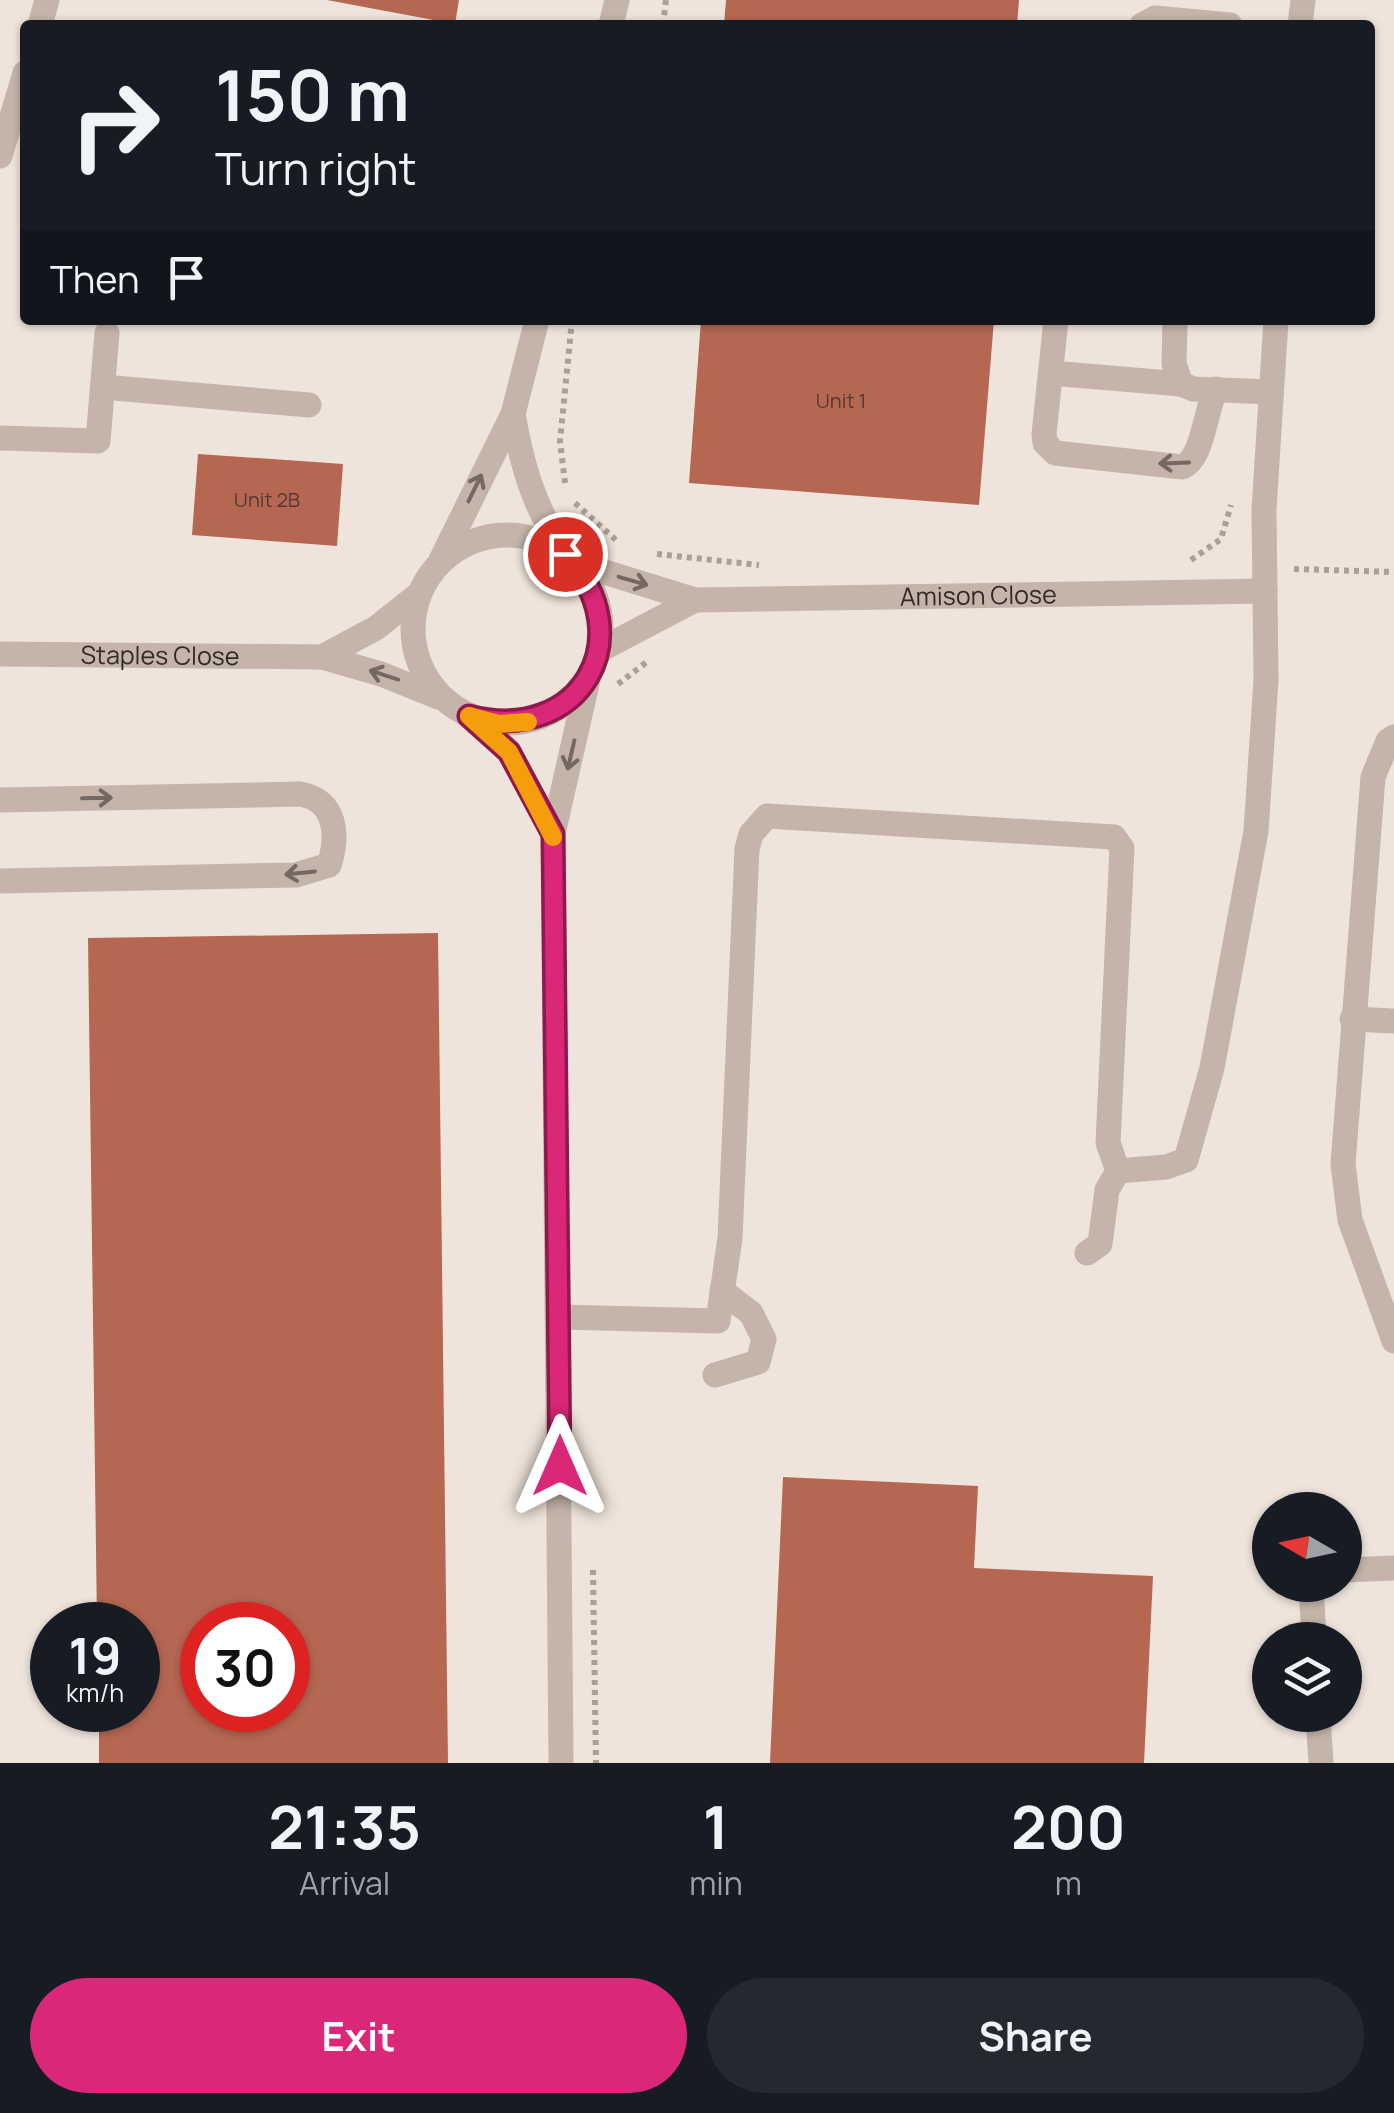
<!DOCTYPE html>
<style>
:root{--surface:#171b24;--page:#242831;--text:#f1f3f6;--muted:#9ea1a6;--accent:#db2777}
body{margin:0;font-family:Manrope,sans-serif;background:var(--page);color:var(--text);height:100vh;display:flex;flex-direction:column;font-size:38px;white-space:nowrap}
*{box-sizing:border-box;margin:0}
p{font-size:32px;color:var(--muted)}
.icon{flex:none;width:55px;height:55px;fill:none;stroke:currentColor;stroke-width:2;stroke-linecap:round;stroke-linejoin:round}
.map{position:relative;height:1763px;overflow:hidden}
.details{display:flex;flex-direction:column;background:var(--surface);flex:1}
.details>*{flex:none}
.hud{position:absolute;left:20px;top:20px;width:1355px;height:305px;border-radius:10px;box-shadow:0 2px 8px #0004;background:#171b24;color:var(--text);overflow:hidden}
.needle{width:65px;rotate:279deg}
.tools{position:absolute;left:1252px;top:1492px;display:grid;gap:20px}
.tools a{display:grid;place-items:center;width:110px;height:110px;border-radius:50%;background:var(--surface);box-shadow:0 2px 8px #0004;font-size:50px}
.speed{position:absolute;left:30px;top:1602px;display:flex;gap:20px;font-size:50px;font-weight:700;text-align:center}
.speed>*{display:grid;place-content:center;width:130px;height:130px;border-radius:50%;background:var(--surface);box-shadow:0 2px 8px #0004;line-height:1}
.speed small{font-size:25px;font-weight:400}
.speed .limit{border:15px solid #d22;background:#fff;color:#111}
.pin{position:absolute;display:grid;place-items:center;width:85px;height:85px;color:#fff;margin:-42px;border:5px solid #fff;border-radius:50%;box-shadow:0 2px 10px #0007}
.me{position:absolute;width:110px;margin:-55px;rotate:0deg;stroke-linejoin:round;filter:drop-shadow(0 0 8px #0008)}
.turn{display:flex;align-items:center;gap:35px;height:210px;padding:0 30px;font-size:45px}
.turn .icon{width:130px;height:130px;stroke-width:2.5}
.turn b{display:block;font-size:70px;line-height:85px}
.then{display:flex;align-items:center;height:95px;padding:0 30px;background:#0003;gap:20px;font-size:38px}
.eta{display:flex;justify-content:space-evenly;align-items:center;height:170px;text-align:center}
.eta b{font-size:60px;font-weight:700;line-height:70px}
.primary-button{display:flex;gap:20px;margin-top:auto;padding:20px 30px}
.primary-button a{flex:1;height:115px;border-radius:60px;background:var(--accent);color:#fff;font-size:40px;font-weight:700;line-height:115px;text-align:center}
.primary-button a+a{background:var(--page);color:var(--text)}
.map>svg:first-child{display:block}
.building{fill:#b56752;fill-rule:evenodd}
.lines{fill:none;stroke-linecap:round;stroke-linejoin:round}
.path{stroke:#af9e93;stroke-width:6;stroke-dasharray:5 5;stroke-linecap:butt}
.minor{stroke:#c4b4a9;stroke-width:25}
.oneway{stroke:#746862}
.route-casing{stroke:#8e194d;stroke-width:25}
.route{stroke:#db2777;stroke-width:18}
.slow{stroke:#f59e0b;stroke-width:18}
.labels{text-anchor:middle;stroke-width:8;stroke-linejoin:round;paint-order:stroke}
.number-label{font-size:20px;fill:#533932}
.street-label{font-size:25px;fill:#322a27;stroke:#f6eee6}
</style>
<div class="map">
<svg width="1394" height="1763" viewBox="0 0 1394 1763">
<rect width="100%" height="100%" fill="#eee4db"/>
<g class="building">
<path d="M 327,0 L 459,0 L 455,24 Z"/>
<path d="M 726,0 L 1019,0 L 1017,25 L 724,25 Z"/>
<path d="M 701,320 L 994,320 L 979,505 L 689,483 Z"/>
<path d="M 198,454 L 343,464 L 337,546 L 192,535 Z"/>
<path d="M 438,933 L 448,1763 L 99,1763 L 99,1710 L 138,1710 L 138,1625 L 97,1625 L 88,938 ZM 202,1625 L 288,1625 L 288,1710 L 202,1710 Z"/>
<path d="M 783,1477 L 978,1486 L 974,1568 L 1153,1576 L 1144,1763 L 770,1763 Z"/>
</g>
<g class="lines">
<g class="path">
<path d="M 663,25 L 666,0"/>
<path d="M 565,483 L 560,441 L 572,320"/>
<path d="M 575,503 L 617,541"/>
<path d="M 657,554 L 759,565"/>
<path d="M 1191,560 L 1221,539 L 1231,505"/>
<path d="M 1294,569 L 1394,572"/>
<path d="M 618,684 L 648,661"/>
<path d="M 593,1570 L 596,1763"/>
</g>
<g class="minor">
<path d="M 40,25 L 47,0"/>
<path d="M 611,25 L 617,0"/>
<path d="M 1142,25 L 1155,18 L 1230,25"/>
<path d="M 1300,25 L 1303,0"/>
<path d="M 0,156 L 25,73"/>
<path d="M 1056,320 L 1044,434 L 1045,443 L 1055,453 L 1182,467 C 1203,459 1205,411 1216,389"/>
<path d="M 1175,320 L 1174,364 L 1181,384 L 1193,389 L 1271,392"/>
<path d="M 1051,373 L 1181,384"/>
<path d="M 103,387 L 309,405"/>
<path d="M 513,414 C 522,466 534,507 564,552"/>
<path d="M 0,438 L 98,441 L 107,333"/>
<circle cx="507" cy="629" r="94"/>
<path d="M 441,560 L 513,414 L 537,320"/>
<path id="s1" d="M 572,562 L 695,600 L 1265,591"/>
<path d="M 598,651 L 695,600"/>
<path id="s2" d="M 0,654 L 322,657 L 381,674 L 438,697"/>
<path d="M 322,657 L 376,628 L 419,594"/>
<path d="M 471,718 L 509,751 L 553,834"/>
<path d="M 1394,737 L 1388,741 L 1373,777 L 1343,1164 L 1350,1220 L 1394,1341"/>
<path d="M 0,800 L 300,794 C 336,800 339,835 329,865 L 296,875 L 0,881"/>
<path d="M 1352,1019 L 1394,1021"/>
<path d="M 1087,1253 L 1100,1244 L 1107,1190 L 1118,1171"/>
<path d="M 560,1317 L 718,1321 L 730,1238 L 747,849 L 751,834 L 767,816 L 1114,837 L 1122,848 L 1108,1143 L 1118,1171 L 1166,1167 L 1186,1160 L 1212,1068 L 1256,831 L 1266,680 L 1264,510 L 1276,320"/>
<path d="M 715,1375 L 758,1362 L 764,1339 L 751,1313 L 722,1291"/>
<path d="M 1345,1570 L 1394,1568"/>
<path d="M 1311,1585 L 1314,1640"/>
<path d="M 1318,1715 L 1321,1763"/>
<path d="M 561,1763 L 553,834 L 589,675"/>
</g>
</g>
<defs><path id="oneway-shaft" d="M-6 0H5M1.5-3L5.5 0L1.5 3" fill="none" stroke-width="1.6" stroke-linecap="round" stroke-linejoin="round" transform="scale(2.5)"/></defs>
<g class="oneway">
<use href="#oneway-shaft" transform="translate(1174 463) rotate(178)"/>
<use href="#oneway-shaft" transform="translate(475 488) rotate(-64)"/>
<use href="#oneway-shaft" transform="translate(633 581) rotate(16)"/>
<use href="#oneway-shaft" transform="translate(384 675) rotate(-162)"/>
<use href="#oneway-shaft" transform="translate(571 755) rotate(103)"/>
<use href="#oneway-shaft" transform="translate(97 798) rotate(-1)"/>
<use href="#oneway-shaft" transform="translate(300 873) rotate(174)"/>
</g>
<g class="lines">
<g class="route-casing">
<path id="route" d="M 560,1466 L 553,834 L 509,752 L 469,716 C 580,745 643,637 565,554"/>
</g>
<use href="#route" class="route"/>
<path class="slow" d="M 528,722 L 498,724 L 469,716 L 509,752 L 553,837"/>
</g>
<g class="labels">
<g class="number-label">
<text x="841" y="408">Unit 1</text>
<text x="267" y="507">Unit 2B</text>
</g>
<g class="street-label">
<text dy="9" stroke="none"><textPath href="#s1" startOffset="412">Amison Close</textPath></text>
<text dy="9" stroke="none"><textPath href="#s2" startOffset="160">Staples Close</textPath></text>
</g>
</g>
</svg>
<div class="tools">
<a><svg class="needle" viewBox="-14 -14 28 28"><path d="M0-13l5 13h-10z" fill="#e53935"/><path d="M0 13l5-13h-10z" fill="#9ea1a6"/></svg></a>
<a><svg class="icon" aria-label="layers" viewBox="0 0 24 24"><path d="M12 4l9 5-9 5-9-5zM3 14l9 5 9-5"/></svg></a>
</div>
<div class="speed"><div>19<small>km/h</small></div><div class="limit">30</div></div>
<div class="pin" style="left:565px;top:554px;background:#d93025"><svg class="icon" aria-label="arrive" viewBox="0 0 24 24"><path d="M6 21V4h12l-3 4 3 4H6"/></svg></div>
<svg class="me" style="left:560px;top:1466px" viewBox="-20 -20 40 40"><path d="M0-17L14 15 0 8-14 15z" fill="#db2777" stroke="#fff" stroke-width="4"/></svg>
<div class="hud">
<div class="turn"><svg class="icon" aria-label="right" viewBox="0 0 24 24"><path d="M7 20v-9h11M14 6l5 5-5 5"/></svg><div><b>150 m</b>Turn right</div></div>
<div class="then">Then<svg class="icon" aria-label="arrive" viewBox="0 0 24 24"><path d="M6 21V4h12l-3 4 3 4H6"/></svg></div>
</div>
</div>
<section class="details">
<div class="eta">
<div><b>21:35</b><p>Arrival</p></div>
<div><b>1</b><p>min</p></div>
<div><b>200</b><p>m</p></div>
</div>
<div class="primary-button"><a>Exit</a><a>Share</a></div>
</section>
